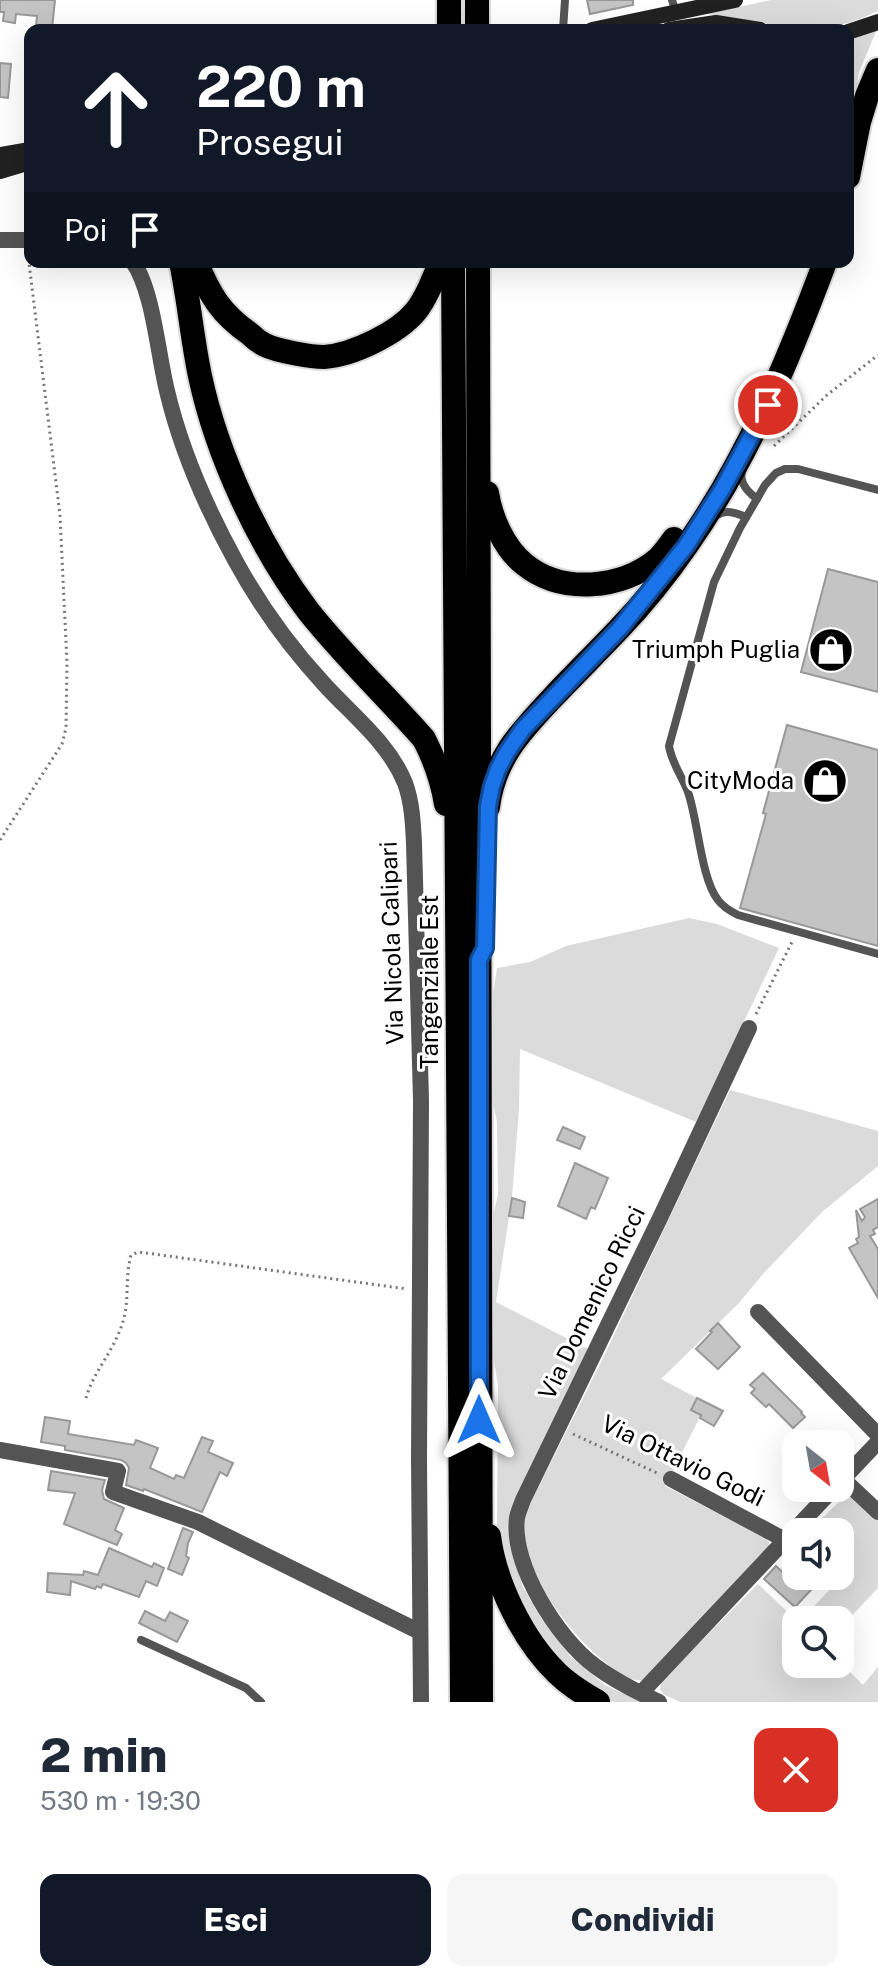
<!DOCTYPE html>
<html lang="it">
<meta charset="utf-8">
<style>
:root{--surface:#fff;--page:#f6f6f7;--text:#1f2937;--muted:#747a83;--accent:#111827}
body{margin:0;font-family:"Public Sans",sans-serif;background:var(--page);color:var(--text);height:100vh;display:flex;flex-direction:column;font-size:30px;white-space:nowrap}
*{box-sizing:border-box;margin:0}
p{font-size:26px;color:var(--muted)}
.icon{flex:none;width:44px;height:44px;fill:none;stroke:currentColor;stroke-width:2;stroke-linecap:round;stroke-linejoin:round}
.map{position:relative;height:1702px;overflow:hidden}
.drawer{display:flex;flex-direction:column;background:var(--surface);flex:1}
.drawer>*{flex:none}
.top-card{position:absolute;left:24px;top:24px;width:830px;height:244px;border-radius:16px;box-shadow:0 8px 32px #0002;background:#111827;color:#fff;overflow:hidden}
.needle{width:52px;rotate:149deg}
.tools{position:absolute;left:782px;top:1430px;display:grid;gap:16px}
.tools a{display:grid;place-items:center;width:72px;height:72px;border-radius:16px;background:var(--surface);box-shadow:0 8px 32px #0002;font-size:40px}
.pin{position:absolute;display:grid;place-items:center;width:68px;height:68px;color:#fff;margin:-34px;border:4px solid #fff;border-radius:50%;box-shadow:0 2px 8px #0007}
.me{position:absolute;width:88px;margin:-44px;rotate:0deg;stroke-linejoin:round;filter:drop-shadow(0 0 6px #0008)}
.turn{display:flex;align-items:center;gap:28px;height:168px;padding:0 40px;font-size:36px}
.turn .icon{width:104px;height:104px;stroke-width:2.5}
.turn b{display:block;font-size:56px;line-height:68px}
.then{display:flex;align-items:center;height:76px;padding:0 40px;background:#0003;gap:16px;font-size:30px}
.round{display:grid;place-items:center;flex:none;width:84px;height:84px;border-radius:16px;background:var(--page)}
.head{display:flex;align-items:center;justify-content:space-between;height:136px;padding:0 40px}
h1{font-size:48px;font-weight:800;line-height:60px}
.action{display:flex;gap:16px;margin-top:auto;padding:16px 40px}
.action a{flex:1;height:92px;border-radius:16px;background:var(--accent);color:#fff;font-size:32px;font-weight:800;line-height:92px;text-align:center}
.action a+a{background:var(--page);color:var(--text)}
.map>svg:first-child{display:block}
.green{fill:#dbdbdb}
.building{fill:#c4c4c4;stroke:#989898;stroke-width:2}
.lines{fill:none;stroke-linecap:round;stroke-linejoin:round}
.highway-casing{stroke:#dbdbdb;stroke-width:28}
.path{stroke:#767676;stroke-width:3;stroke-dasharray:2 4;stroke-linecap:butt}
.lane{stroke:#545454;stroke-width:8}
.street{stroke:#545454;stroke-width:16}
.secondary{stroke:#212121;stroke-width:16}
.highway{stroke:#000;stroke-width:24}
.route-casing{stroke:#114b97;stroke-width:20}
.route{stroke:#1a73e8;stroke-width:14}
.labels{text-anchor:middle;stroke-width:6;stroke-linejoin:round;paint-order:stroke}
.poi-label{font-size:24px;fill:#000;stroke:#fff;text-anchor:end}
.street-label{font-size:24px;fill:#000;stroke:#fff}
</style>
<div class="map">
<svg width="878" height="1702" viewBox="0 0 878 1702">
<rect width="100%" height="100%" fill="#fff"/>
<g class="green">
<path d="M 771,0 L 878,0 L 878,11 C 814,43 771,21 706,14 Z"/>
<path d="M 878,27 L 859,72 L 854,101 L 848,122 L 848,37 Z"/>
<path d="M 689,918 L 717,924 L 779,948 L 696,1122 L 520,1049 L 519,1109 L 512,1197 L 496,1302 L 588,1349 L 523,1486 L 515,1560 L 523,1587 L 541,1618 L 571,1657 L 605,1685 L 641,1702 L 614,1702 L 592,1689 L 559,1664 L 512,1598 L 497,1532 L 498,1385 L 491,1344 L 491,1224 L 498,1195 L 497,1122 L 492,1098 L 492,1001 L 497,968 L 530,962 L 566,946 Z"/>
<path d="M 730,1090 L 878,1131 L 878,1166 L 822,1212 L 763,1274 L 738,1304 L 661,1379 L 697,1398 L 692,1410 L 701,1415 L 665,1486 L 764,1537 L 769,1542 L 769,1549 L 643,1680 C 628,1682 617,1672 605,1662 C 567,1631 515,1565 526,1512 L 603,1358 Z"/>
<path d="M 851,1496 L 878,1519 L 878,1588 L 840,1628 L 840,1620 L 801,1620 L 849,1569 L 840,1560 L 840,1532 L 812,1532 L 810,1530 L 843,1498 Z"/>
<path d="M 758,1584 L 796,1620 L 796,1664 L 840,1664 L 840,1662 L 863,1685 L 878,1667 L 878,1702 L 680,1702 L 665,1695 L 660,1690 L 661,1681 Z"/>
</g>
<g class="building">
<path d="M 0,0 L 55,0 L 52,29 L 36,27 L 37,16 L 16,14 L 15,23 L 3,21 L 4,12 L 0,12 Z"/>
<path d="M 587,0 L 633,0 L 633,5 L 590,14 Z"/>
<path d="M 0,63 L 11,64 L 8,98 L 0,97 Z"/>
<path d="M 828,569 L 878,582 L 878,692 L 801,672 Z"/>
<path d="M 787,725 L 878,750 L 878,946 L 740,908 L 766,814 L 763,813 Z"/>
<path d="M 563,1127 L 585,1137 L 580,1149 L 557,1140 Z"/>
<path d="M 575,1163 L 608,1178 L 595,1209 L 591,1207 L 586,1219 L 558,1206 Z"/>
<path d="M 512,1198 L 525,1202 L 523,1218 L 509,1216 Z"/>
<path d="M 878,1199 L 878,1227 L 873,1230 L 875,1234 L 870,1236 L 878,1249 L 878,1298 L 849,1248 L 858,1243 L 856,1239 L 859,1237 L 856,1210 L 862,1221 L 865,1217 L 860,1209 Z"/>
<path d="M 718,1323 L 740,1347 L 718,1369 L 696,1349 L 712,1332 L 710,1331 Z"/>
<path d="M 763,1373 L 802,1412 L 801,1413 L 805,1417 L 793,1428 L 769,1404 L 766,1407 L 751,1393 L 755,1389 L 750,1385 Z"/>
<path d="M 697,1398 L 723,1411 L 714,1426 L 700,1418 L 701,1415 L 691,1410 Z"/>
<path d="M 45,1417 L 70,1421 L 68,1434 L 134,1445 L 136,1440 L 158,1448 L 150,1468 L 174,1479 L 176,1475 L 184,1478 L 202,1437 L 213,1441 L 208,1452 L 233,1463 L 227,1476 L 220,1472 L 202,1512 L 144,1489 L 143,1491 L 126,1485 L 129,1468 L 126,1463 L 121,1460 L 65,1450 L 65,1446 L 41,1442 Z"/>
<path d="M 51,1471 L 105,1480 L 102,1490 L 104,1499 L 124,1508 L 115,1530 L 122,1534 L 117,1545 L 64,1524 L 75,1493 L 48,1490 Z"/>
<path d="M 183,1528 L 193,1532 L 188,1543 L 186,1556 L 189,1558 L 182,1575 L 168,1569 Z"/>
<path d="M 109,1548 L 152,1567 L 154,1563 L 164,1568 L 157,1586 L 146,1581 L 139,1597 L 103,1584 L 101,1588 L 97,1586 L 95,1589 L 71,1581 L 70,1595 L 47,1592 L 48,1573 L 83,1575 L 84,1571 L 98,1575 Z"/>
<path d="M 776,1566 L 787,1576 L 796,1567 L 796,1576 L 824,1576 L 795,1607 L 764,1579 Z"/>
<path d="M 145,1611 L 165,1621 L 170,1612 L 188,1621 L 177,1642 L 139,1623 Z"/>
</g>
<g class="lines">
<g class="highway-casing">
<g id="highway">
<path d="M 449,0 L 449,30"/>
<path d="M 477,0 L 477,30"/>
<path d="M 848,177 L 859,122 L 867,96 L 878,70"/>
<path d="M 181,262 C 189,300 192,338 200,376 C 217,456 260,548 309,612 C 345,657 386,696 424,739 C 435,760 442,780 446,804"/>
<path d="M 196,262 C 210,295 220,313 250,334 C 254,338 259,342 265,345 C 277,351 311,357 324,357 C 353,355 398,333 416,311 C 425,300 435,277 440,262"/>
<path d="M 453,262 L 462,1702"/>
<path d="M 478,262 L 481,1702"/>
<path d="M 487,493 C 491,518 504,548 524,564 C 562,595 622,589 658,559 C 664,553 669,546 674,539"/>
<path d="M 488,807 C 494,758 522,730 555,695 C 576,673 597,652 618,630 C 643,604 667,574 687,545 C 748,458 788,361 825,262"/>
<path d="M 489,1536 C 495,1583 523,1640 557,1673 C 569,1685 583,1693 598,1702"/>
</g>
</g>
<g class="path">
<path d="M 774,446 L 827,395 L 878,355"/>
<path d="M 0,840 L 62,744 L 66,728 L 67,663 L 60,515 L 28,255"/>
<path d="M 756,1014 L 792,942"/>
<path d="M 86,1398 C 93,1373 111,1354 120,1330 C 131,1304 124,1281 131,1255 L 139,1252 L 407,1289"/>
<path d="M 573,1434 L 657,1473"/>
</g>
<g class="lane">
<path d="M 672,0 L 676,12"/>
<path d="M 563,30 L 565,0"/>
<path d="M 742,470 C 739,483 747,491 757,499"/>
<path d="M 878,490 L 798,469 L 785,469 L 776,473 L 765,485 L 740,528 L 714,582 L 669,746 C 672,764 682,776 688,792 C 698,820 701,879 718,900 C 723,907 730,911 738,915 L 878,954"/>
<path d="M 717,515 C 727,509 736,513 746,517"/>
<path d="M 141,1640 L 246,1688 L 261,1702"/>
</g>
<g class="street">
<path d="M 0,240 L 30,240"/>
<path d="M 133,262 C 153,290 158,355 167,391 C 181,450 206,507 235,560 C 260,606 289,646 324,684 C 352,715 389,743 405,783 C 412,802 413,823 414,843 L 421,1100 L 419,1459 L 421,1702"/>
<path d="M 758,1312 L 878,1435"/>
<path d="M 0,1450 L 118,1471 L 113,1492 L 198,1522 L 420,1632"/>
<path d="M 671,1479 L 785,1540"/>
<path d="M 843,1479 L 878,1512"/>
<path d="M 840,1482 L 878,1442"/>
<path d="M 641,1693 L 834,1488"/>
<path d="M 659,1702 C 637,1692 615,1681 595,1666 C 558,1639 511,1565 517,1518 C 518,1512 521,1506 523,1500 L 660,1218 L 749,1028"/>
</g>
<g class="secondary">
<path d="M 592,30 L 735,0"/>
<path d="M 669,30 L 716,23 L 760,30"/>
<path d="M 848,32 L 878,22"/>
<path d="M 0,155 L 30,150"/>
<path d="M 0,171 L 30,162"/>
</g>
<use href="#highway" class="highway"/>
</g>
<g class="lines">
<g class="route-casing">
<path id="route" d="M 479,1420 L 479,960 L 485,948 L 488,806 L 492,786 L 498,769 L 507,752 L 523,729 L 620,628 L 686,546 L 723,488 L 768,405"/>
</g>
<use href="#route" class="route"/>
</g>
<defs>
<g id="shop-disc" transform="scale(2.3)"><circle r="9.5" fill="#000" stroke="#fff"/><path d="M-5-2.5h2.3a2.7 3.5 0 0 1 5.4 0H5L5.5 6h-11ZM-1.5-2.5h3a1.5 2.3 0 0 0-3 0Z" fill="#fff"/></g>
</defs>
<g fill-rule="evenodd">
<use href="#shop-disc" x="831" y="650"/>
<use href="#shop-disc" x="825" y="781"/>
</g>
<g class="labels">
<g class="poi-label">
<text x="800" y="658">Triumph Puglia</text>
<text x="794" y="789">CityModa</text>
</g>
<g class="street-label">
<text transform="translate(392 943) rotate(-92)" y="8">Via Nicola Calipari</text>
<text transform="translate(430 982) rotate(-90)" y="8">Tangenziale Est</text>
<text transform="translate(592 1303) rotate(-64)" y="8">Via Domenico Ricci</text>
<text transform="translate(683 1461) rotate(26)" y="8">Via Ottavio Godi</text>
</g>
</g>
</svg>
<div class="tools">
<a><svg class="needle" viewBox="-14 -14 28 28"><path d="M0-13l5 13h-10z" fill="#e53935"/><path d="M0 13l5-13h-10z" fill="#747a83"/></svg></a>
<a><svg class="icon" aria-label="sound" viewBox="0 0 24 24"><path d="M4 9h4l5-4v14l-5-4H4zM17 9q2 3 0 6"/></svg></a>
<a><svg class="icon" aria-label="search" viewBox="0 0 24 24"><circle cx="10" cy="10" r="6"/><path d="M15 15l6 6"/></svg></a>
</div>
<div class="pin" style="left:768px;top:405px;background:#d93025"><svg class="icon" aria-label="arrive" viewBox="0 0 24 24"><path d="M6 21V4h12l-3 4 3 4H6"/></svg></div>
<svg class="me" style="left:479px;top:1420px" viewBox="-20 -20 40 40"><path d="M0-17L14 15 0 8-14 15z" fill="#1a73e8" stroke="#fff" stroke-width="4"/></svg>
<div class="top-card">
<div class="turn"><svg class="icon" aria-label="ahead" viewBox="0 0 24 24"><path d="M12 20V5M6 11l6-6 6 6"/></svg><div><b>220 m</b>Prosegui</div></div>
<div class="then">Poi<svg class="icon" aria-label="arrive" viewBox="0 0 24 24"><path d="M6 21V4h12l-3 4 3 4H6"/></svg></div>
</div>
</div>
<section class="drawer">
<div class="head"><div><h1>2 min</h1><p>530 m · 19:30</p></div><a class="round" style="background:#d93025;color:#fff"><svg class="icon" aria-label="close" viewBox="0 0 24 24"><path d="M6 6l12 12M18 6L6 18"/></svg></a></div>
<div class="action"><a>Esci</a><a>Condividi</a></div>
</section>
